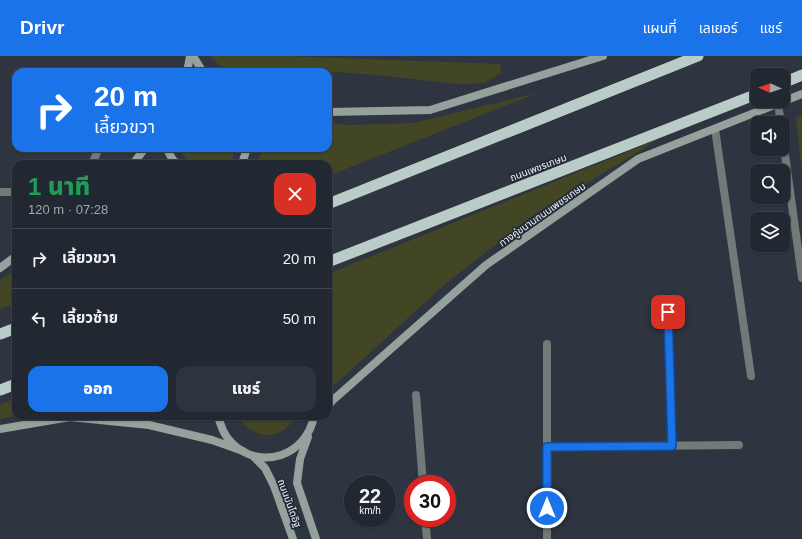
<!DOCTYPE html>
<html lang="th">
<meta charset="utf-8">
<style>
:root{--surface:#222831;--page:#2e343d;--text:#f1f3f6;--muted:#a2a6ab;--line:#3f444d;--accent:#1a73e8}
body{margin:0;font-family:Helvetica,"Noto Sans Thai",sans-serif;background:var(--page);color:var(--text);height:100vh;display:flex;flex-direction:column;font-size:15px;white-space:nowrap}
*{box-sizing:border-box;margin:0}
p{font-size:13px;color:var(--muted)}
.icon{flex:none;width:22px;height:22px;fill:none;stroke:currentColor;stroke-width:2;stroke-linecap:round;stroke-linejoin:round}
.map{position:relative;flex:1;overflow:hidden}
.side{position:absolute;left:12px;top:104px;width:320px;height:260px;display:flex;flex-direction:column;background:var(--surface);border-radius:12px;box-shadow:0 1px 3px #0004,0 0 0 1px var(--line)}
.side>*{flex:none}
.banner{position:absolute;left:12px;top:12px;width:320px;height:84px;border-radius:12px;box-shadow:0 1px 3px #0004,0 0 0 1px var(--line);background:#1a73e8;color:#fff;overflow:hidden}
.needle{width:26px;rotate:272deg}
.controls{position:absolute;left:750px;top:12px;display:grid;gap:8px}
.controls a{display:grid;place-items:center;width:40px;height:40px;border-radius:8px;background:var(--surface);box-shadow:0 1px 3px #0004,0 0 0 1px var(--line);font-size:20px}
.speed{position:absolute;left:344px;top:419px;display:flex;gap:8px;font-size:20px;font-weight:700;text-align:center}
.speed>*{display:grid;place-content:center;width:52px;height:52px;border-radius:50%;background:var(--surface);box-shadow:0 1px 3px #0004,0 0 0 1px var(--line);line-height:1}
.speed small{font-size:10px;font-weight:400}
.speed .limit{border:6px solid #d22;background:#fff;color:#111}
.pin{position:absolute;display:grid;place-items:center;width:34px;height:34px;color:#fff;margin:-17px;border-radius:8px;box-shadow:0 2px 6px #0006}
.me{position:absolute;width:44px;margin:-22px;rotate:0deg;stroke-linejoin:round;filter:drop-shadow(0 0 3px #0008)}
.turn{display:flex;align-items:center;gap:14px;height:84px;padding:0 16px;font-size:18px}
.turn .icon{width:52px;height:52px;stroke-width:2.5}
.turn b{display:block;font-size:28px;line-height:34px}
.round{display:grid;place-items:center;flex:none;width:42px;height:42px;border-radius:12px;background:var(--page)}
.headline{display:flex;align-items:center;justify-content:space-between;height:68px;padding:0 16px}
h1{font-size:24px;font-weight:800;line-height:30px;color:#1e9e55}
.cta{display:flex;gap:8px;margin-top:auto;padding:8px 16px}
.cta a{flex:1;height:46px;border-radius:12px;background:var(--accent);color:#fff;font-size:16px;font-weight:800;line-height:46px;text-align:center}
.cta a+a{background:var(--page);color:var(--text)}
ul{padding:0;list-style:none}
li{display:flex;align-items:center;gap:12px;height:60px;padding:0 16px;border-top:1px solid var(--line)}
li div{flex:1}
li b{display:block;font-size:15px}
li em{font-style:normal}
header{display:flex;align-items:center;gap:24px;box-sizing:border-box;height:56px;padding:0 20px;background:var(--accent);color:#fff}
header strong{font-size:19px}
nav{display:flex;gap:22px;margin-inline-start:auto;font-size:14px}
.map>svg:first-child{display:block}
.green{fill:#424625}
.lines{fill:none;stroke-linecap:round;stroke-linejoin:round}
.minor{stroke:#727a78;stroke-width:8}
.secondary{stroke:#94a19d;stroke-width:8}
.trunk{stroke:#baccc8;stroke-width:11}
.route-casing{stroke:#114b97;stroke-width:10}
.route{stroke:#1a73e8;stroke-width:7}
.labels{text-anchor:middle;stroke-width:3.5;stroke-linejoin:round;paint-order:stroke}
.street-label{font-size:10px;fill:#f0f4fc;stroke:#242b36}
</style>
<header>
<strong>Drivr</strong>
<nav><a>แผนที่</a><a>เลเยอร์</a><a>แชร์</a></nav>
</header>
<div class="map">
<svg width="802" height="483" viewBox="0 0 802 483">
<rect width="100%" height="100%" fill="#2e3541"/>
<g class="green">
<path d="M 214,0 L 285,0 L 500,8 L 501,17 L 485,27 L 458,28 L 376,19 L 307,14 L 300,16 L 228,16 L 210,1 Z"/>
<path d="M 537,37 L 328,120 L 328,108 L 255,108 L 262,96 L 262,92 L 328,92 L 328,67 L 348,69 L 413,67 Z"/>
<path d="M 802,59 L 802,115 L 796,62 Z"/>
<path d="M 659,83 L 528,163 L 443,230 L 328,335 L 328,218 Z"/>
<path d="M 179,92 L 236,92 L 230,108 L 193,108 L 181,97 Z"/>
<path d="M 16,213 L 16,247 L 0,253 L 0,224 Z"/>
<path d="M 16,342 L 16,360 L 17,360 L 0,363 L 0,349 Z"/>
<path d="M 173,360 L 205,360 L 205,365 Z"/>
<path d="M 238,360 L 295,360 C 283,386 251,385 238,360 Z"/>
</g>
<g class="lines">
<g class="minor">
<path d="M 778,48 L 781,67"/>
<path d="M 715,73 L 751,320"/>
<path d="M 783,84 L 802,222"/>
<path d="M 92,108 L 99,92"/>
<path d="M 0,136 L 16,136"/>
<path d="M 668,255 L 672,389"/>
<path d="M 416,339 L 423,428"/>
<path d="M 547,391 L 739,389"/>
<path d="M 425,462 L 427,483"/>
<path d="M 547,483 L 547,288"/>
</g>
<g class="secondary">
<path d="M 193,0 L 203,16"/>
<path d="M 187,16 L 190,0"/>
<path d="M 328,56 L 430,54 L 603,0"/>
<path d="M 166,92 L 173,104 L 178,108"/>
<path d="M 133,108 L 145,92"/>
<path d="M 242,108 L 247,92"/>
<path d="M 0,212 L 16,200"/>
<path d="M 328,350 L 333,344 L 486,209 L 638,103 L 802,38"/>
<path d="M 218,360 C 221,370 224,380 232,387 C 261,416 307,399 314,360"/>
<path d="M 0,373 L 70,361 L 149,369 L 212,384 L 243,395"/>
<path d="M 308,381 L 300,403 L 297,427 L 316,483"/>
<path d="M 253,400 L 265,412 L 274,430 L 293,483"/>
</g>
<g class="trunk">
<path d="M 783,27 L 802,19"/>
<path d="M 328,148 L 698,0"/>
<path d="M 328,206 L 757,38"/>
<path d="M 0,278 L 16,272"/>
<path d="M 0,334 L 16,328"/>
</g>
</g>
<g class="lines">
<g class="route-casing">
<path id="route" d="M 547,452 L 547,391 L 672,390 L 668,256"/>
</g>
<use href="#route" class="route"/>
</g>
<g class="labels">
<g class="street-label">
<text transform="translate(538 111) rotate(-21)" y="4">ถนนเพชรเกษม</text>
<text transform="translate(542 158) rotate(-35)" y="4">ทางคู่ขนานถนนเพชรเกษม</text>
<text transform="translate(290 447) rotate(70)" y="4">ถนนบันไดอิฐ</text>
</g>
</g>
</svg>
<div class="controls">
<a><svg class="needle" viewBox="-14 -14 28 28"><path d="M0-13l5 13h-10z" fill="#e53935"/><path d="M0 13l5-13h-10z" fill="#a2a6ab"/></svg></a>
<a><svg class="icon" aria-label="sound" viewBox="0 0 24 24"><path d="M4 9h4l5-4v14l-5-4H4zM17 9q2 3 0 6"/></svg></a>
<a><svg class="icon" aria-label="search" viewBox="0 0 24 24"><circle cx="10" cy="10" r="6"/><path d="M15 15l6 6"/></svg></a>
<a><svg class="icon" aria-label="layers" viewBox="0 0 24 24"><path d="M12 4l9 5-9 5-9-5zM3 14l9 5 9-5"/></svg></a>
</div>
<div class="speed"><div>22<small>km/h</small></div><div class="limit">30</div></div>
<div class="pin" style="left:668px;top:256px;background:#d93025"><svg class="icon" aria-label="arrive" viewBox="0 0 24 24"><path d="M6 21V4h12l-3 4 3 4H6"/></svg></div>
<svg class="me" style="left:547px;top:452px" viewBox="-20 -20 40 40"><circle r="17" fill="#1a73e8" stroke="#fff" stroke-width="3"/><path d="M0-11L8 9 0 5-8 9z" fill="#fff"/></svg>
<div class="banner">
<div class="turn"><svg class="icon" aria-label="right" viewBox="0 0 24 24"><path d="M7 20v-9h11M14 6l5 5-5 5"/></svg><div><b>20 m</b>เลี้ยวขวา</div></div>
</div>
<section class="side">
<div class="headline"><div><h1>1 นาที</h1><p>120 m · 07:28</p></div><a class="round" style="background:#d93025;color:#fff"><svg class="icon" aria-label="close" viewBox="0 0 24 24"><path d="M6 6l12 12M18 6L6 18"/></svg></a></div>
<ul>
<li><svg class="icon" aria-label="right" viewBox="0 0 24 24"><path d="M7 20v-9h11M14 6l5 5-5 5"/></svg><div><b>เลี้ยวขวา</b></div><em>20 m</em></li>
<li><svg class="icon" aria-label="left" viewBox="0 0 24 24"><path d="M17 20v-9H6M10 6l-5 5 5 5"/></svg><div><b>เลี้ยวซ้าย</b></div><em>50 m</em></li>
</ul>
<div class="cta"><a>ออก</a><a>แชร์</a></div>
</section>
</div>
